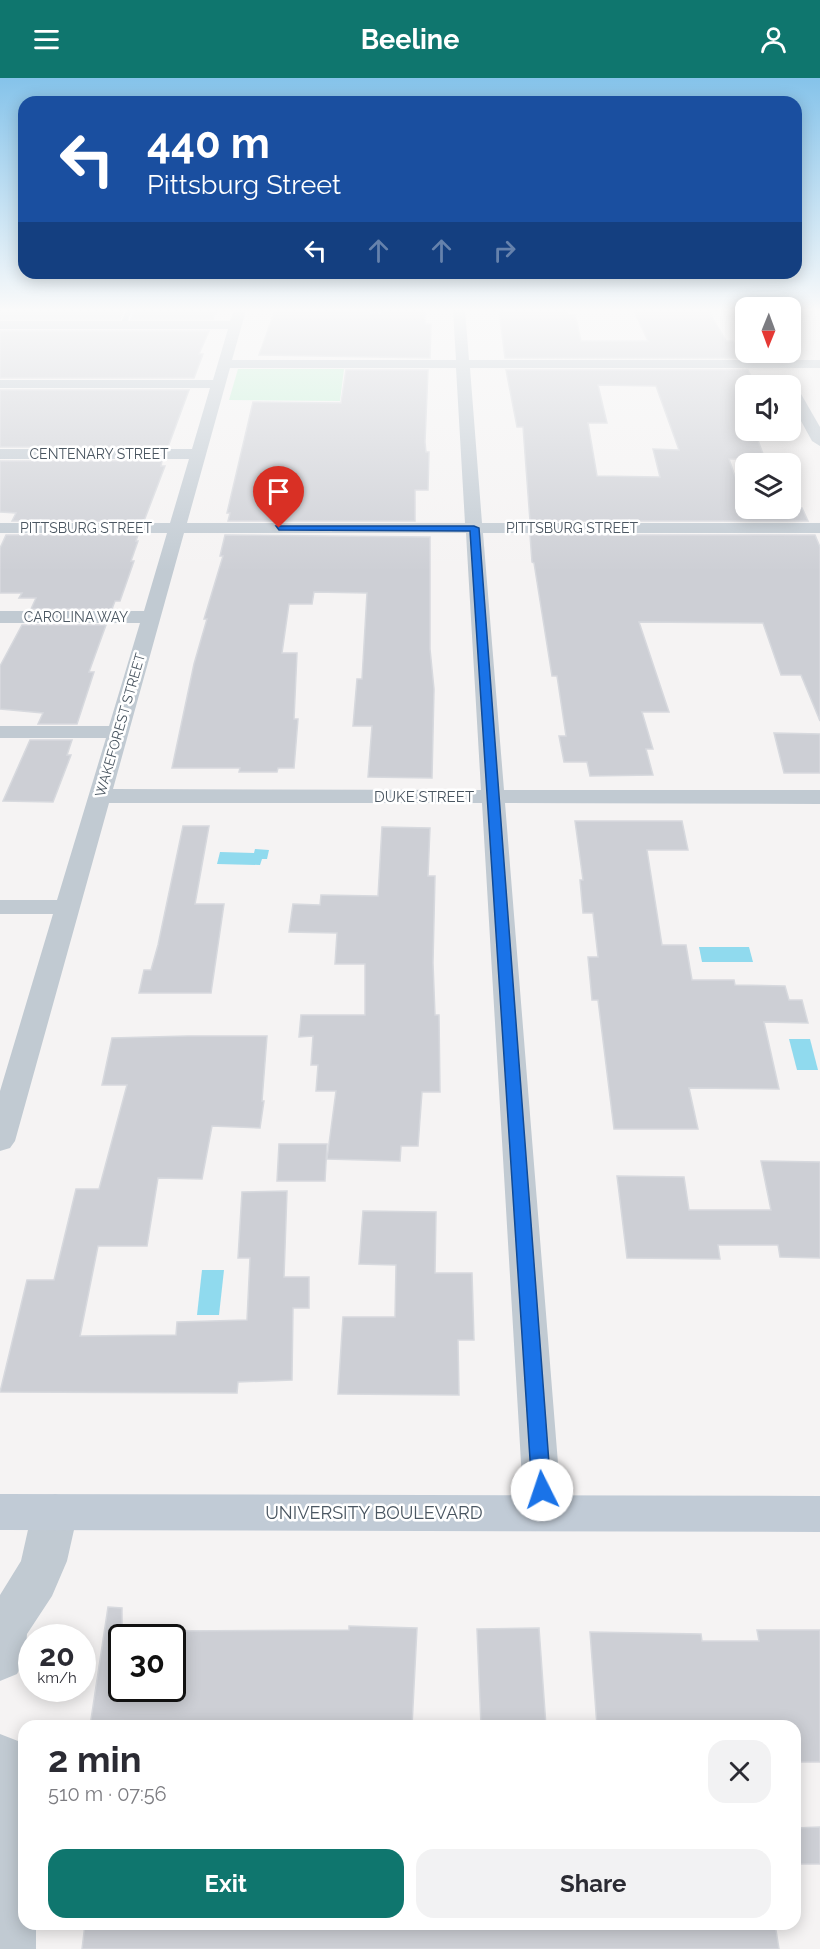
<!DOCTYPE html>
<meta charset="utf-8">
<style>
:root{--surface:#fff;--page:#f2f2f3;--text:#2b2b33;--muted:#7c7c81;--accent:#0f766e}
body{margin:0;font-family:Raleway,sans-serif;background:var(--page);color:var(--text);height:100vh;display:flex;flex-direction:column;font-size:22px;white-space:nowrap}
*{box-sizing:border-box;margin:0}
p{font-size:20px;color:var(--muted)}
.icon{flex:none;width:33px;height:33px;fill:none;stroke:currentColor;stroke-width:2;stroke-linecap:round;stroke-linejoin:round}
.map{position:relative;flex:1;overflow:hidden}
.drawer{position:absolute;left:18px;top:1642px;width:783px;height:210px;display:flex;flex-direction:column;background:var(--surface);border-radius:18px;box-shadow:0 3px 15px #0003}
.drawer>*{flex:none}
.top-card{position:absolute;left:18px;top:18px;width:784px;height:183px;border-radius:18px;box-shadow:0 3px 15px #0003;background:#1a4fa0;color:#fff;overflow:hidden}
.needle{width:39px;rotate:181deg}
.tools{position:absolute;left:735px;top:219px;display:grid;gap:12px}
.tools a{display:grid;place-items:center;width:66px;height:66px;border-radius:12px;background:var(--surface);box-shadow:0 3px 15px #0003;font-size:30px}
.speed{position:absolute;left:18px;top:1546px;display:flex;gap:12px;font-size:30px;font-weight:700;text-align:center}
.speed>*{display:grid;place-content:center;width:78px;height:78px;border-radius:50%;background:var(--surface);box-shadow:0 3px 15px #0003;line-height:1}
.speed small{font-size:15px;font-weight:400}
.speed .limit{border:3px solid #111;border-radius:9px;background:#fff;color:#111}
.pin{position:absolute;display:grid;place-items:center;width:51px;height:51px;color:#fff;margin:-62px -26px;border-radius:50% 50% 50% 0;rotate:-45deg;box-shadow:0 0 6px #0007}
.pin .icon{rotate:45deg}
.me{position:absolute;width:66px;margin:-33px;rotate:356deg;stroke-linejoin:round;filter:drop-shadow(0 0 4px #0008)}
.turn{display:flex;align-items:center;gap:21px;height:126px;padding:0 30px;font-size:27px}
.turn .icon{width:78px;height:78px;stroke-width:2.5}
.turn b{display:block;font-size:42px;line-height:51px}
.lanes{display:flex;align-items:center;height:57px;padding:0 30px;background:#0003;justify-content:center;gap:30px;direction:ltr}
.lanes .off{opacity:.35}
.round{display:grid;place-items:center;flex:none;width:63px;height:63px;border-radius:18px;background:var(--page)}
.overview{display:flex;align-items:center;justify-content:space-between;height:102px;padding:0 30px}
h1{font-size:36px;font-weight:700;line-height:45px}
.cta{display:flex;gap:12px;margin-top:auto;padding:12px 30px}
.cta a{flex:1;height:69px;border-radius:18px;background:var(--accent);color:#fff;font-size:24px;font-weight:700;line-height:69px;text-align:center}
.cta a+a{background:var(--page);color:var(--text)}
header{display:flex;justify-content:space-between;align-items:center;height:78px;padding:0 30px;background:var(--accent);color:#fff;font-size:27px;font-weight:700}
.map>svg:first-child{display:block}
.green{fill:#c3f1d5}
.water{fill:#90daee}
.building{fill:#cdcfd5;stroke:#d7d9de;stroke-width:1.5;fill-rule:evenodd}
.lines{fill:none;stroke-linecap:round;stroke-linejoin:round}
.service{fill:#c1cad2;fill-rule:evenodd}
.minor{fill:#c1cad2;fill-rule:evenodd}
.tertiary{fill:#c1cad2;fill-rule:evenodd}
.secondary{fill:#c1cbd6;fill-rule:evenodd}
.route{fill:#1a73e8;stroke:#114b97;stroke-width:1.5}
.labels{text-anchor:middle;stroke-width:5;stroke-linejoin:round;paint-order:stroke}
.far-street-label{font-size:14px;fill:#4a5661;stroke:#fff}
.street-label{font-size:15px;fill:#4a5661;stroke:#fff}
.near-street-label{font-size:18px;fill:#4a5661;stroke:#fff}
</style>
<header><svg class="icon" aria-label="menu" viewBox="0 0 24 24"><path d="M4 6h16M4 12h16M4 18h16"/></svg>Beeline<svg class="icon" aria-label="person" viewBox="0 0 24 24"><circle cx="12" cy="8" r="4"/><path d="M4 21q1-7 8-7t8 7"/></svg></header>
<div class="map">
<svg width="820" height="1871" viewBox="0 0 820 1871">
<rect width="100%" height="100%" fill="#f5f3f3"/>
<path class="green" d="M 238,291 L 344,291 L 340,323 L 229,322 Z"/>
<g class="water">
<path d="M 255,771 L 269,772 L 267,781 L 262,781 L 260,787 L 217,786 L 220,774 L 254,775 Z"/>
<path d="M 699,869 L 749,869 L 753,884 L 702,884 Z"/>
<path d="M 789,961 L 810,961 L 818,992 L 797,992 Z"/>
<path d="M 202,1192 L 224,1192 L 219,1237 L 197,1237 Z"/>
</g>
<g class="building">
<path d="M 0,232 L 124,232 L 120,241 L 0,241 Z"/>
<path d="M 134,232 L 217,232 L 213,241 L 131,241 Z"/>
<path d="M 291,232 L 383,236 L 383,232 L 425,232 L 425,246 L 431,246 L 430,280 L 259,277 L 274,235 L 291,235 Z"/>
<path d="M 499,232 L 566,232 L 567,236 L 575,236 L 581,263 L 648,263 L 634,233 L 708,232 L 726,263 L 733,263 L 742,280 L 505,280 Z"/>
<path d="M 0,253 L 209,253 L 199,276 L 203,276 L 194,300 L 0,300 Z"/>
<path d="M 346,292 L 428,292 L 425,364 L 426,374 L 429,374 L 428,412 L 415,412 L 415,443 L 228,443 L 230,435 L 227,435 L 253,324 L 341,325 Z"/>
<path d="M 506,292 L 748,292 L 756,308 L 746,308 L 746,352 L 754,352 L 765,381 L 729,381 L 746,430 L 802,430 L 808,443 L 530,443 L 523,349 L 517,349 ZM 598,307 L 656,308 L 679,372 L 653,371 L 660,399 L 597,398 L 588,345 L 607,345 Z"/>
<path d="M 0,312 L 189,312 L 168,369 L 0,369 Z"/>
<path d="M 0,383 L 162,383 L 161,388 L 165,388 L 144,443 L 12,443 L 16,435 L 0,434 Z"/>
<path d="M 6,457 L 138,457 L 136,463 L 138,463 L 131,483 L 134,483 L 120,523 L 115,523 L 112,531 L 31,531 L 36,520 L 19,520 L 22,515 L 0,515 L 0,470 Z"/>
<path d="M 225,457 L 430,459 L 430,571 L 434,611 L 432,700 L 368,699 L 372,648 L 353,648 L 357,601 L 362,601 L 367,515 L 314,514 L 312,526 L 289,526 L 282,575 L 297,575 L 294,641 L 298,641 L 294,690 L 278,690 L 277,694 L 239,694 L 240,690 L 172,690 L 194,586 L 207,541 L 204,541 L 223,478 L 220,478 Z"/>
<path d="M 530,457 L 815,457 L 820,469 L 820,643 L 801,597 L 781,597 L 763,545 L 639,544 L 669,634 L 642,634 L 653,671 L 646,671 L 653,697 L 590,698 L 587,684 L 564,684 L 559,658 L 566,658 L 557,598 L 552,598 L 534,485 L 532,484 Z"/>
<path d="M 22,547 L 106,547 L 89,594 L 94,594 L 77,646 L 38,646 L 43,635 L 0,631 L 0,588 Z"/>
<path d="M 774,655 L 820,656 L 820,695 L 784,695 Z"/>
<path d="M 30,662 L 72,662 L 67,677 L 71,677 L 53,724 L 3,723 Z"/>
<path d="M 575,743 L 682,743 L 688,772 L 647,772 L 662,867 L 686,867 L 692,902 L 734,902 L 735,907 L 785,908 L 789,922 L 802,922 L 808,945 L 764,944 L 779,1011 L 689,1010 L 698,1051 L 614,1051 L 598,922 L 592,922 L 588,879 L 598,879 L 593,835 L 583,835 L 580,802 L 583,802 Z"/>
<path d="M 183,748 L 209,748 L 195,826 L 224,826 L 211,915 L 139,915 L 144,892 L 151,892 L 158,867 Z"/>
<path d="M 382,749 L 430,750 L 428,798 L 435,798 L 433,885 L 435,937 L 439,937 L 440,1014 L 422,1014 L 418,1068 L 401,1068 L 400,1083 L 327,1081 L 336,1013 L 316,1013 L 318,987 L 311,987 L 313,958 L 299,959 L 301,937 L 365,937 L 365,886 L 335,886 L 337,855 L 289,854 L 293,826 L 320,827 L 321,817 L 378,818 Z"/>
<path d="M 188,958 L 267,958 L 262,1023 L 264,1023 L 260,1050 L 212,1048 L 202,1101 L 158,1100 L 147,1168 L 98,1168 L 80,1258 L 176,1257 L 177,1244 L 247,1242 L 250,1180 L 238,1180 L 242,1114 L 287,1113 L 284,1199 L 309,1199 L 309,1230 L 293,1230 L 292,1302 L 238,1304 L 237,1315 L 0,1314 L 27,1202 L 54,1202 L 76,1111 L 99,1111 L 127,1007 L 102,1007 L 112,960 Z"/>
<path d="M 279,1066 L 327,1066 L 325,1103 L 277,1103 Z"/>
<path d="M 761,1083 L 820,1084 L 820,1180 L 780,1179 L 778,1167 L 718,1167 L 720,1181 L 627,1180 L 617,1098 L 684,1099 L 689,1132 L 771,1132 Z"/>
<path d="M 363,1133 L 436,1134 L 435,1195 L 472,1195 L 474,1262 L 458,1262 L 459,1317 L 338,1316 L 343,1239 L 395,1239 L 396,1187 L 359,1186 Z"/>
<path d="M 108,1529 L 122,1530 L 122,1611 L 172,1611 L 172,1553 L 349,1552 L 349,1548 L 417,1550 L 412,1648 L 90,1648 Z"/>
<path d="M 539,1550 L 546,1648 L 481,1648 L 477,1551 Z"/>
<path d="M 757,1552 L 820,1552 L 820,1684 L 795,1684 L 795,1648 L 597,1648 L 590,1554 L 701,1556 L 702,1563 L 759,1563 Z"/>
<path d="M 820,1749 L 820,1786 L 795,1786 L 795,1750 Z"/>
<path d="M 85,1846 L 565,1846 L 669,1850 L 669,1846 L 775,1846 L 779,1871 L 82,1871 Z"/>
</g>
<g class="lines">
<path class="service" d="M 126,232 L 132,232 L 126,247 L 123,249 L 120,247 Z"/>
<g class="minor">
<path d="M 234,232 L 246,232 L 232,282 L 456,282 L 453,232 L 465,232 L 469,282 L 820,282 L 820,290 L 470,290 L 482,445 L 820,445 L 820,455 L 483,455 L 504,712 L 820,712 L 820,726 L 505,725 L 562,1435 L 556,1446 L 543,1450 L 530,1446 L 524,1435 L 482,725 L 109,725 L 15,1063 L 10,1070 L 0,1073 L 0,1013 L 53,836 L 0,836 L 0,822 L 57,822 L 106,660 L 0,660 L 0,648 L 109,648 L 140,545 L 0,545 L 0,533 L 144,533 L 167,455 L 0,455 L 0,445 L 170,445 L 189,381 L 0,381 L 0,371 L 192,371 L 210,310 L 0,310 L 0,302 L 213,302 L 228,251 L 0,251 L 0,243 L 230,243 ZM 230,290 L 456,290 L 465,445 L 187,445 ZM 184,455 L 466,455 L 481,712 L 113,711 Z"/>
<path d="M 790,305 L 797,309 L 820,349 L 820,368 L 812,363 L 790,323 L 790,308 L 784,308 Z"/>
</g>
<g class="tertiary">
<path d="M 55,1416 L 71,1421 L 78,1434 L 67,1483 L 52,1518 L 27,1556 L 25,1581 L 17,1596 L 0,1603 L 0,1517 L 21,1483 L 32,1434 L 39,1421 Z"/>
<path d="M 0,1656 L 18,1663 L 24,1676 L 24,1846 L 36,1846 L 36,1871 L 0,1871 Z"/>
</g>
<path class="secondary" d="M 0,1416 L 820,1418 L 820,1454 L 0,1452 Z"/>
</g>
<linearGradient id="sky" x2="0" y2="1"><stop stop-color="#85c3ea"/><stop offset="0.47" stop-color="#fafafa"/><stop offset="1" stop-color="#fafafa" stop-opacity="0"/></linearGradient>
<rect width="820" height="494" fill="url(#sky)"/>
<path class="route" d="M 276,448 L 474,448 L 479,450 L 551,1412 L 548,1417 L 542,1419 L 535,1417 L 532,1412 L 470,453 L 279,452 Z"/>
<g class="labels">
<g class="far-street-label">
<text x="99" y="381">CENTENARY STREET</text>
<text x="86" y="455">PITTSBURG STREET</text>
<text x="572" y="455">PITTSBURG STREET</text>
<text x="76" y="544">CAROLINA WAY</text>
<text transform="translate(120 647) rotate(-74)" y="5">WAKEFOREST STREET</text>
</g>
<g class="street-label">
<text x="424" y="724">DUKE STREET</text>
</g>
<g class="near-street-label">
<text x="374" y="1441">UNIVERSITY BOULEVARD</text>
</g>
</g>
</svg>
<div class="tools">
<a><svg class="needle" viewBox="-14 -14 28 28"><path d="M0-13l5 13h-10z" fill="#e53935"/><path d="M0 13l5-13h-10z" fill="#7c7c81"/></svg></a>
<a><svg class="icon" aria-label="sound" viewBox="0 0 24 24"><path d="M4 9h4l5-4v14l-5-4H4zM17 9q2 3 0 6"/></svg></a>
<a><svg class="icon" aria-label="layers" viewBox="0 0 24 24"><path d="M12 4l9 5-9 5-9-5zM3 14l9 5 9-5"/></svg></a>
</div>
<div class="speed"><div>20<small>km/h</small></div><div class="limit">30</div></div>
<div class="pin" style="left:279px;top:450px;background:#d93025"><svg class="icon" aria-label="arrive" viewBox="0 0 24 24"><path d="M6 21V4h12l-3 4 3 4H6"/></svg></div>
<svg class="me" style="left:542px;top:1412px" viewBox="-20 -20 40 40"><circle r="19" fill="#fff"/><path d="M0-13L10 11 0 6-10 11z" fill="#1a73e8"/></svg>
<div class="top-card">
<div class="turn"><svg class="icon" aria-label="left" viewBox="0 0 24 24"><path d="M17 20v-9H6M10 6l-5 5 5 5"/></svg><div><b>440 m</b>Pittsburg Street</div></div>
<div class="lanes"><svg class="icon" aria-label="left" viewBox="0 0 24 24"><path d="M17 20v-9H6M10 6l-5 5 5 5"/></svg><svg class="icon off" aria-label="ahead" viewBox="0 0 24 24"><path d="M12 20V5M6 11l6-6 6 6"/></svg><svg class="icon off" aria-label="ahead" viewBox="0 0 24 24"><path d="M12 20V5M6 11l6-6 6 6"/></svg><svg class="icon off" aria-label="right" viewBox="0 0 24 24"><path d="M7 20v-9h11M14 6l5 5-5 5"/></svg></div>
</div>
<section class="drawer">
<div class="overview"><div><h1>2 min</h1><p>510 m · 07:56</p></div><a class="round"><svg class="icon" aria-label="close" viewBox="0 0 24 24"><path d="M6 6l12 12M18 6L6 18"/></svg></a></div>
<div class="cta"><a>Exit</a><a>Share</a></div>
</section>
</div>
